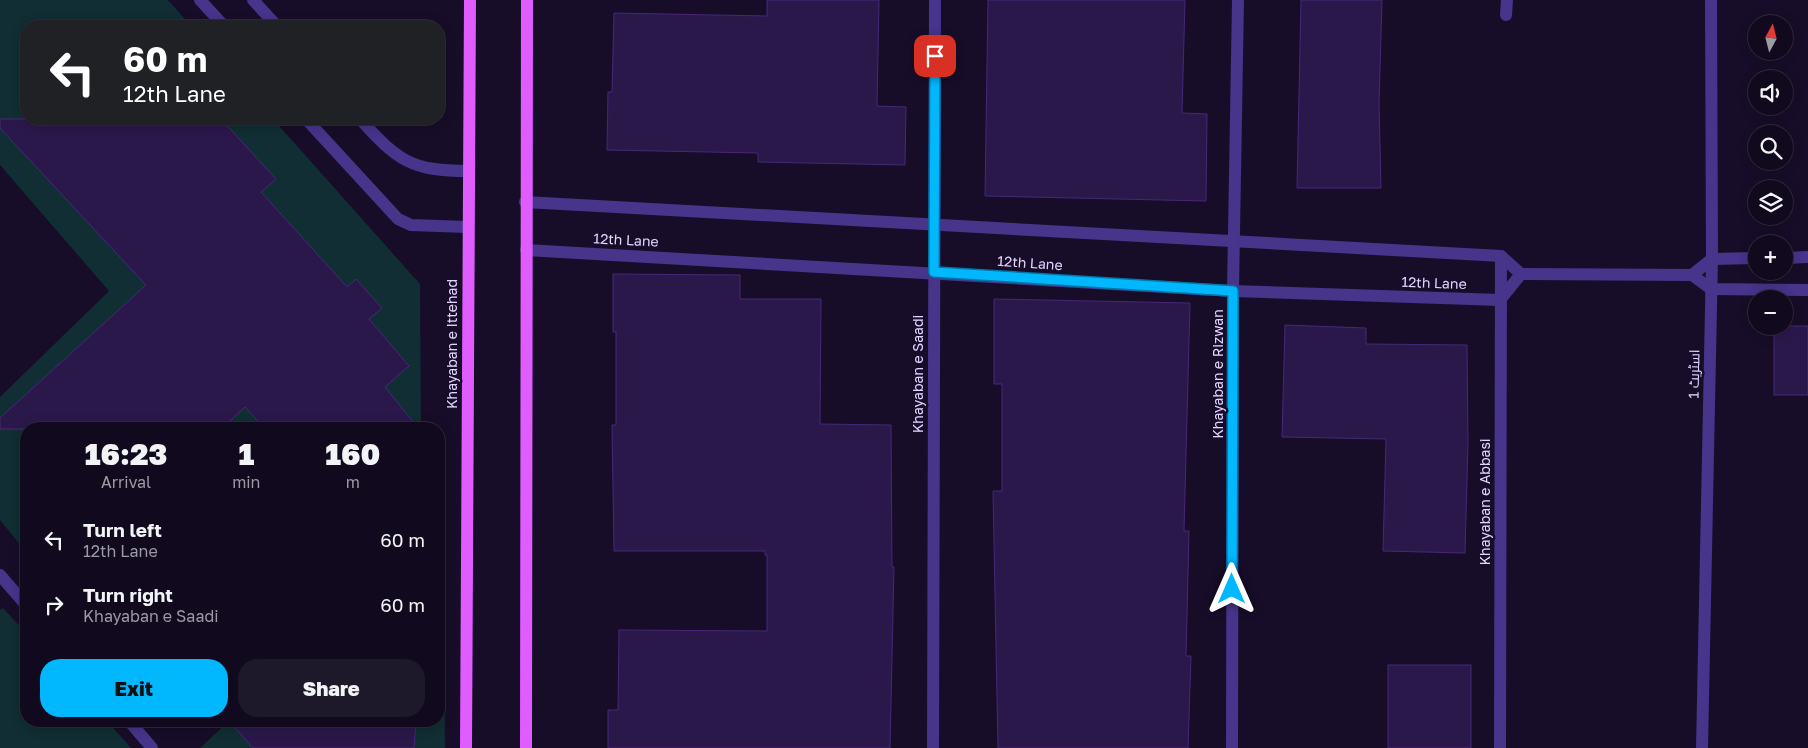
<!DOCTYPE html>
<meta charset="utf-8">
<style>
:root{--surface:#110a1e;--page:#1e182b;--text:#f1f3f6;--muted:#9c9aa4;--line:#302b3c;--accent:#01b8ff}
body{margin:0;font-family:"Golos Text",Cairo,sans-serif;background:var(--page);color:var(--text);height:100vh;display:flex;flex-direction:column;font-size:19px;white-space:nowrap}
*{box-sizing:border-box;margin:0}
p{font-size:16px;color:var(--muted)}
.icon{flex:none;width:28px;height:28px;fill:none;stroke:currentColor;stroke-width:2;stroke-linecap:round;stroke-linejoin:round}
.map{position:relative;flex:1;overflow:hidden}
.sheet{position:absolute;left:20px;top:422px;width:425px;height:305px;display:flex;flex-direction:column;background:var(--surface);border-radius:20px;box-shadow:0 2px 12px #0003,0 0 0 1px var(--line)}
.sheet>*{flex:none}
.banner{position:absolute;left:20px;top:20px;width:425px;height:105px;border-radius:20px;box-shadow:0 2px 12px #0003,0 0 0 1px var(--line);background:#202124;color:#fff;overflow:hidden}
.needle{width:32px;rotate:7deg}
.tools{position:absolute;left:1748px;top:15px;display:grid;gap:10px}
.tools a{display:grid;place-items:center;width:45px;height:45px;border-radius:50%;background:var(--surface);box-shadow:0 2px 12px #0003,0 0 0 1px var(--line);font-size:25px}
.pin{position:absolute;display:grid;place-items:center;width:42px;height:42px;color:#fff;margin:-21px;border-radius:10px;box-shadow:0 2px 8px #0006}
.me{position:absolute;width:55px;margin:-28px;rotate:0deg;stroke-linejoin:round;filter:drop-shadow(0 0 4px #0008)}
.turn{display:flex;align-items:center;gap:18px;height:105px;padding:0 20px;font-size:22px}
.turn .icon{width:65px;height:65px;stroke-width:2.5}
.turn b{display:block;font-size:35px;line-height:42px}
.eta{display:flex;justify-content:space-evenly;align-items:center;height:85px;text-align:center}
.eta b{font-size:30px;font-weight:800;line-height:35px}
.cta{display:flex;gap:10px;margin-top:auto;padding:10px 20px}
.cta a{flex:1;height:58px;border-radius:20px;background:var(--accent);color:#111;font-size:20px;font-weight:800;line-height:58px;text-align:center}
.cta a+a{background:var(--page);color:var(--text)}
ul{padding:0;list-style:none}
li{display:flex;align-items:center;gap:15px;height:65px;padding:0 20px}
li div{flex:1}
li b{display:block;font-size:19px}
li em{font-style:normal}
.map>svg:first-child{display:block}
.green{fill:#102e33}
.building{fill:#2b184b;stroke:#462879}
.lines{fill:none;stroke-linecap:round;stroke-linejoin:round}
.minor{stroke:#47348b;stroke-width:12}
.primary{stroke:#df5cff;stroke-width:12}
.route-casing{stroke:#0178a6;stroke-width:12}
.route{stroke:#01b8ff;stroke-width:9}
.labels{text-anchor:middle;stroke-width:5;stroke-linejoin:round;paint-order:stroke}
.street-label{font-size:14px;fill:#e1d5ff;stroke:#170d28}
</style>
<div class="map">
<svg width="1808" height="748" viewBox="0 0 1808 748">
<rect width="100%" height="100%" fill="#170d28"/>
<g class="green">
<path d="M 0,0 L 168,0 L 191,26 L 26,26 L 26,119 L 273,119 L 420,284 L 421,429 L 26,429 L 26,552 L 0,520 L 0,397 L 109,291 L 0,165 Z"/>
<path d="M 3,608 L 26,633 L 26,721 L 107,721 L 131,748 L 0,748 L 0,610 Z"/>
<path d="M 439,631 L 444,637 L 445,748 L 200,748 L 229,721 L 439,721 Z"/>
</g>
<g class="building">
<path d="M 767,0 L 879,0 L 877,106 L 906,107 L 905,165 L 758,162 L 758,153 L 607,150 L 608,92 L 612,92 L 614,13 L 767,16 Z"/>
<path d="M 988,0 L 1185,0 L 1182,113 L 1207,114 L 1206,201 L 985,196 Z"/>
<path d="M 1301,0 L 1382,0 L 1379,104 L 1381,188 L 1297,188 Z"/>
<path d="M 0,119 L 221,119 L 276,179 L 261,192 L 347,287 L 356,279 L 382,308 L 369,319 L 409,366 L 385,387 L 419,429 L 265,429 L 245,407 L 221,429 L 0,429 L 0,418 L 146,285 L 0,128 Z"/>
<path d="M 613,274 L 740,275 L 740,299 L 821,299 L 820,424 L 891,425 L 892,567 L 894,567 L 890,748 L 608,748 L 608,710 L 618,710 L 619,630 L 767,631 L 767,555 L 765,555 L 765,551 L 614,551 L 612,425 L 616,425 L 616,332 L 613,332 Z"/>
<path d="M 994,299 L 1190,303 L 1184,531 L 1189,531 L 1186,656 L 1191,656 L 1188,748 L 998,748 L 993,491 L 1002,491 L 1002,384 L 994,384 Z"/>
<path d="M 1285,325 L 1366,328 L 1366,344 L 1467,345 L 1468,442 L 1465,553 L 1383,551 L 1386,439 L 1282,437 Z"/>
<rect x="1774" y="326" width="34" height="69"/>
<rect x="1388" y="665" width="83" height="83"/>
<path d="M 229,721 L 416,721 L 414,748 L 253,748 Z"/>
</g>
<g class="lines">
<g class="minor">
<path d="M 200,0 L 224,26"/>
<path d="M 253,0 L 277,26"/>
<path d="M 1506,15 L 1507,0"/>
<path d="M 306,119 L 398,219 L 411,225 L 467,227"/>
<path d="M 360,119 C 398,161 411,171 469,171"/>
<path d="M 525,202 C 850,219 1175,240 1501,256 L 1521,274 L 1692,275 L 1711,289 L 1808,290"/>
<path d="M 526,250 L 1233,291 L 1500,300 L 1521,274"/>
<path d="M 1784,258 L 1808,257"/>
<path d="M 1692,275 L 1712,259 L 1756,258"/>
<path d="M 0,575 L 26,605"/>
<path d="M 129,721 L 152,748"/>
<path d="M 933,748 L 935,0"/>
<path d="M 1232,748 L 1233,291 L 1238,0"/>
<path d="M 1500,748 L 1501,256"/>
<path d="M 1702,748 L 1712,259 L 1711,0"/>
</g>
<g class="primary">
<path d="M 466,748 L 470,0"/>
<path d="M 526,748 L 527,0"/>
</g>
</g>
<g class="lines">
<g class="route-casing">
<path id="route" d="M 935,56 L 934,272 L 1233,291 L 1232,589"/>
</g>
<use href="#route" class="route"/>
</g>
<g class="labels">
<g class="street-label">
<text transform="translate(626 240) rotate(3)" y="5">12th Lane</text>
<text transform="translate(1030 263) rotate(4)" y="5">12th Lane</text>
<text transform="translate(1434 283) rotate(2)" y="5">12th Lane</text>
<text transform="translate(452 344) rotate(-90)" y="5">Khayaban e Ittehad</text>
<text transform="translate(918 374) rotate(-90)" y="5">Khayaban e Saadi</text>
<text transform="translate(1218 374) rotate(-90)" y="5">Khayaban e Rizwan</text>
<text transform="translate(1694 374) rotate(-89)" y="5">اسٹریٹ 1</text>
<text transform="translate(1485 502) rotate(-90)" y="5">Khayaban e Abbasi</text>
</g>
</g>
</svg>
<div class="tools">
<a><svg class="needle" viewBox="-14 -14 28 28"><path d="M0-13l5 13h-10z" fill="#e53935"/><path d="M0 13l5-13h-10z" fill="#9c9aa4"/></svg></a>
<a><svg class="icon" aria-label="sound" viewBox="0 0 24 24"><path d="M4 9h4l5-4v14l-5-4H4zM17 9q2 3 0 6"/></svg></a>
<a><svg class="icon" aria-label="search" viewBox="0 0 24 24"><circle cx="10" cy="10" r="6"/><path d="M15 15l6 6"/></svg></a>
<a><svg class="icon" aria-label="layers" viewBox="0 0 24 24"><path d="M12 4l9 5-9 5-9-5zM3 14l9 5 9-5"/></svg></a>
<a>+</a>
<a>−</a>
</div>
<div class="pin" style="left:935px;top:56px;background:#d93025"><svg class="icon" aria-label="arrive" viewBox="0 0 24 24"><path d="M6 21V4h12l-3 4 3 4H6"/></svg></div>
<svg class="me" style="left:1232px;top:589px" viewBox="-20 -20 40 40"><path d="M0-17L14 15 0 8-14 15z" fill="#01b8ff" stroke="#fff" stroke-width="4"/></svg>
<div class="banner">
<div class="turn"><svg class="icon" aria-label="left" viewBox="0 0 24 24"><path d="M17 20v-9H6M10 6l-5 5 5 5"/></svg><div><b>60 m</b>12th Lane</div></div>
</div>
<section class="sheet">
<div class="eta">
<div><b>16:23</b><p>Arrival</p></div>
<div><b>1</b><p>min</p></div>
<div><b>160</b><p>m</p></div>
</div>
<ul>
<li><svg class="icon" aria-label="left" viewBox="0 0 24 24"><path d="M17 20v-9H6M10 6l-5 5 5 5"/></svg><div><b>Turn left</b><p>12th Lane</p></div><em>60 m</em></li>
<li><svg class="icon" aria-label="right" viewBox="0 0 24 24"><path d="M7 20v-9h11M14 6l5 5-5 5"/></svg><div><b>Turn right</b><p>Khayaban e Saadi</p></div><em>60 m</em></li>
</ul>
<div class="cta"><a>Exit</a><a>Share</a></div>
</section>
</div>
